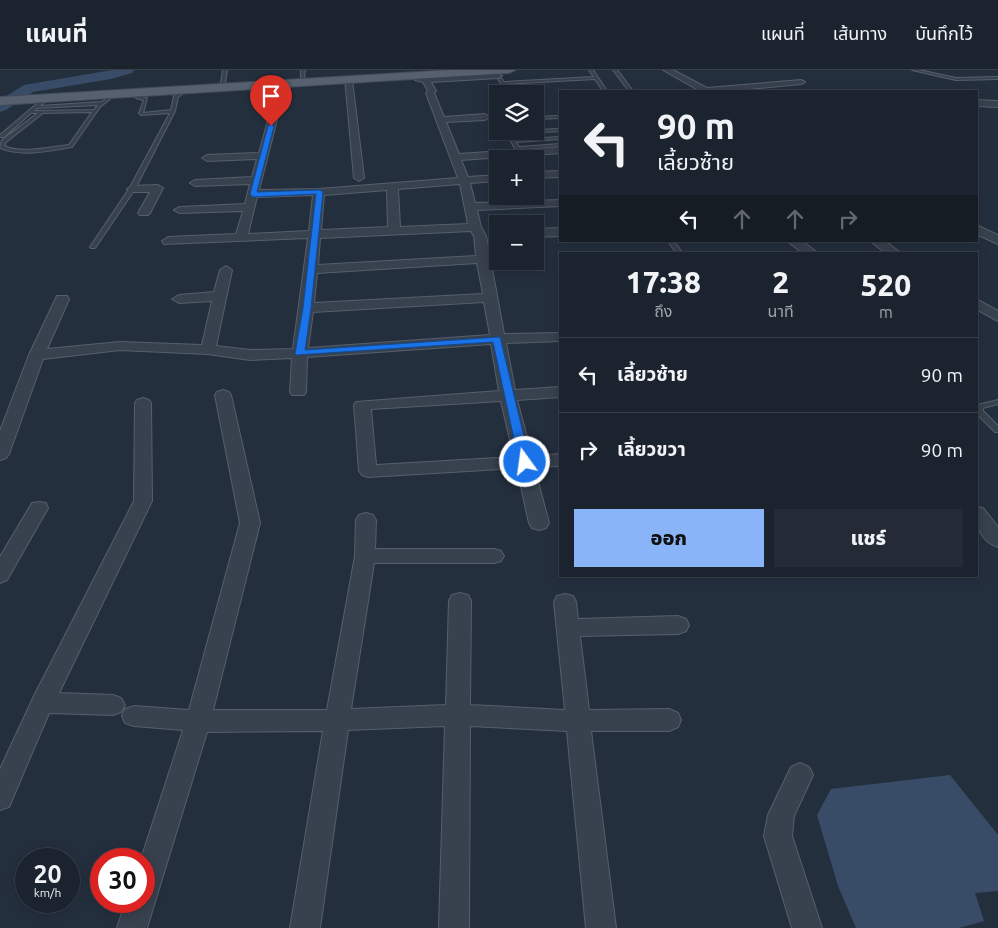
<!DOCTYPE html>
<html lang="th">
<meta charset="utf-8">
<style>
:root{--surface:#1b232e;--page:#242b36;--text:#f1f3f6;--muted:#a0a4aa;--line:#39404a;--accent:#8ab4f8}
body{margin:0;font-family:Ubuntu,"Noto Sans Thai",sans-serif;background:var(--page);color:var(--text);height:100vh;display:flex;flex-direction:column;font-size:19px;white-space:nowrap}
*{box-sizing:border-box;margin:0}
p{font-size:16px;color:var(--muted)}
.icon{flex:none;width:28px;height:28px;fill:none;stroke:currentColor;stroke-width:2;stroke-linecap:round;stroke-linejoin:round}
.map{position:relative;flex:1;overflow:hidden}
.details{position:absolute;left:559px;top:182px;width:419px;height:325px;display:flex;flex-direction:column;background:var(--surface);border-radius:0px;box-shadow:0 2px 12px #0003,0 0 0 1px var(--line)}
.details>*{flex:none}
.top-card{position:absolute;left:559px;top:20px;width:419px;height:152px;border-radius:0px;box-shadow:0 2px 12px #0003,0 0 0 1px var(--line);background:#1b232e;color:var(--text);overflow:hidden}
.fabs{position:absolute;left:489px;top:15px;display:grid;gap:10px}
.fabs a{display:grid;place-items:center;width:55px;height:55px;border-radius:0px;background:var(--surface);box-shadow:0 2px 12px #0003,0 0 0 1px var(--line);font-size:25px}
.speed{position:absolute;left:15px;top:778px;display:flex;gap:10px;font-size:25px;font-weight:700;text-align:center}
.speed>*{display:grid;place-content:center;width:65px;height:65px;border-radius:50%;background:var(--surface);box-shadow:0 2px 12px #0003,0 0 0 1px var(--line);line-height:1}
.speed small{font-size:12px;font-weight:400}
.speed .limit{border:8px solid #d22;background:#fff;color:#111}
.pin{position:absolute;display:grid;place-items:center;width:42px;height:42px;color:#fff;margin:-51px -21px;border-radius:50% 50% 50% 0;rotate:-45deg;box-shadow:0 0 5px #0007}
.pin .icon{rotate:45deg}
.me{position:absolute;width:55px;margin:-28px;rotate:346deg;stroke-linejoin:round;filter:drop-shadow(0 0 4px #0008)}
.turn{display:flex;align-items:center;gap:18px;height:105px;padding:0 15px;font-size:22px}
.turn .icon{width:65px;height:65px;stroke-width:2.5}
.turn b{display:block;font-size:35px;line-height:42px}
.lanes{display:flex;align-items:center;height:48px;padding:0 15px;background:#0003;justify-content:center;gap:25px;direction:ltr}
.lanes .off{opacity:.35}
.eta{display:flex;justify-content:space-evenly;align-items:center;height:85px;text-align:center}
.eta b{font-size:30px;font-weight:800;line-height:35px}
.button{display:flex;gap:10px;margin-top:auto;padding:10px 15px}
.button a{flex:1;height:58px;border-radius:0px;background:var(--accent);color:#111;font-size:20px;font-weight:800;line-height:58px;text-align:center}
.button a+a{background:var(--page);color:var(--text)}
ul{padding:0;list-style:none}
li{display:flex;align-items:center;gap:15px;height:75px;padding:0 15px;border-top:1px solid var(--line)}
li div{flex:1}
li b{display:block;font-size:19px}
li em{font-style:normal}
header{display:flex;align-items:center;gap:30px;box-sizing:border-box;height:70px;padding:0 25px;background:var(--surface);border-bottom:1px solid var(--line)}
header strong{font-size:24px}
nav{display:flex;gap:28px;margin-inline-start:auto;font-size:18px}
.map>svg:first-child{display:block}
.water{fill:#394c67}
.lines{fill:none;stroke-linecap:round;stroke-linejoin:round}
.river{fill:#394c67;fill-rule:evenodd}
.service-casing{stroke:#565f6c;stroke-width:2}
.minor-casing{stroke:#565f6c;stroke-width:2}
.primary-casing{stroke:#414a57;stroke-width:2}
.service{fill:#38414e;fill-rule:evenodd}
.minor{fill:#38414e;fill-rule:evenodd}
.primary{fill:#56606e;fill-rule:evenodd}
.route{fill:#1a73e8;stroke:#114b97}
</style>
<header>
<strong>แผนที่</strong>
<nav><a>แผนที่</a><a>เส้นทาง</a><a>บันทึกไว้</a></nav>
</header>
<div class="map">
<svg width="998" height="858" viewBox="0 0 998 858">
<rect width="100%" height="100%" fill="#242f3e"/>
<path class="water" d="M 950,705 L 998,765 L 998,821 L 975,823 L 984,851 L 959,858 L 856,858 L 838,816 L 817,745 L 831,719 Z"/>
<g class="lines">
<path class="river" d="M 112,0 L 134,0 L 132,3 L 111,9 L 33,22 L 6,40 L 0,42 L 0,30 L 24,15 Z"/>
<g class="service-casing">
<g id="service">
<path d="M 223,0 L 227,0 L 225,13 L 223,14 L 221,13 Z"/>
<path d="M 301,0 L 305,0 L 304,9 L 301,8 Z"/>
<path d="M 589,0 L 593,0 L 607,21 L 603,21 L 595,9 L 505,14 L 512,24 L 508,24 L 498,9 L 501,8 L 504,12 L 594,7 Z"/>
<path d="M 613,0 L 617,0 L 633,21 L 629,21 Z"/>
<path d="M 912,0 L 919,0 L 956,8 L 998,7 L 998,9 L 956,10 Z"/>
<path d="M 184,19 L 187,20 L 178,27 L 175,41 L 135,119 L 95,178 L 91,178 L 90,177 L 129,119 L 170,43 L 141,45 L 139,43 L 144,30 L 136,28 L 129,23 L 132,22 L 138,26 L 147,28 L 143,43 L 171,40 L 174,26 Z"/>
<path d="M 113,23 L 116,24 L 100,37 L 72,77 C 50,81 21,87 0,78 L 2,70 L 38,43 L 31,43 L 4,67 L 0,67 L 0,65 L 45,27 L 48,28 L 40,36 L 102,32 ZM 98,35 L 94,40 L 34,41 L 37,38 ZM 92,42 L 69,75 C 50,77 21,84 4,76 L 6,72 L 43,43 Z"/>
<path d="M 498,33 L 496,36 L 498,43 L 492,36 Z"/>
<path d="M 560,46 L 560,48 L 535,49 L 535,47 Z"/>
<path d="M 560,59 L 560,61 L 512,64 L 515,70 L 560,67 L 560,69 L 516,72 L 519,77 L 560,74 L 560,76 L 517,80 L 515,79 L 506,61 L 535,61 L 535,60 Z"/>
<path d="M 668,171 L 674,171 L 683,184 L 677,184 Z"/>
<path d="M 998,330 L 998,334 L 983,338 L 983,341 L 998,356 L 998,362 L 995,362 L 976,343 L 977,335 Z"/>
</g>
</g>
<g class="minor-casing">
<g id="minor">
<path d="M 663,0 L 673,0 L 707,18 L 801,10 L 805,12 L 801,14 L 729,21 L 700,21 Z"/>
<path d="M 418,4 L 424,4 L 427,7 L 498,4 L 502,6 L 498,8 L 431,12 L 436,21 L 434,23 L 444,47 L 485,44 L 490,47 L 485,50 L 446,52 L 459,84 L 560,77 L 560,83 L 461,90 L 468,107 L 498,105 L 498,111 L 470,113 L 475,133 L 560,130 L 560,136 L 477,140 L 481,157 L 486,166 L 504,264 L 560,263 L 560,271 L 506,273 L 515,320 L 560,317 L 560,327 L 517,330 L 532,386 L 560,384 L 560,396 L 534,397 L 549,453 L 546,458 L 539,460 L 532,458 L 529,453 L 517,398 L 368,407 L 362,405 L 359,401 L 354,335 L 356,332 L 499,321 L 491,274 L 307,287 L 306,322 L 304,325 L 292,325 L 290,322 L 292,288 L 250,290 L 208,284 L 120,280 L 43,289 L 9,384 L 6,388 L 0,390 L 0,361 L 29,285 L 57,226 L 67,226 L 69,229 L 47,279 L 120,272 L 202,275 L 212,231 L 179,233 L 172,229 L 179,225 L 214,222 L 220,200 L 226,196 L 232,200 L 216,276 L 250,280 L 293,279 L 308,168 L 164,174 L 162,171 L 168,167 L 236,164 L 243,141 L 180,143 L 174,140 L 180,137 L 245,134 L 250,114 L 195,116 L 190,113 L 195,110 L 252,107 L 257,89 L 207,91 L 202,88 L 207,85 L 259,83 L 275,26 L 279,23 L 283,26 L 259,120 L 319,119 L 458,108 L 426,23 L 428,21 L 423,12 L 415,10 L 418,8 ZM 460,114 L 468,154 L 400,157 L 398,119 ZM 387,120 L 388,157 L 321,160 L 324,125 ZM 313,125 L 309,161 L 248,164 L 257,127 ZM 471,161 L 474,166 L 476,186 L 318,195 L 320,168 ZM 477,193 L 483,224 L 314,233 L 317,203 ZM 484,232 L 490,265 L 308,278 L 313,242 ZM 501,331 L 514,387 L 376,395 L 371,339 Z"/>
<path d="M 345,8 L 352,10 L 364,108 L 359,111 L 354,108 Z"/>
<path d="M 976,30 L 998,31 L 998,37 L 976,36 Z"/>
<path d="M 560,101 L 560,107 L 535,108 L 535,102 Z"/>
<path d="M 158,115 L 163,118 L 150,143 L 148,145 L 140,145 L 138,143 L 150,122 L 132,122 L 127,119 L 132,116 Z"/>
<path d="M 976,155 L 998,165 L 998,174 L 976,164 Z"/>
<path d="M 560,158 L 560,166 L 535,167 L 535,159 Z"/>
<path d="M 787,171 L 802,171 L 819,184 L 804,184 Z"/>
<path d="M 870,171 L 885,171 L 902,184 L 887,184 Z"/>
<path d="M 976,229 L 998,241 L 998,251 L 976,239 Z"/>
<path d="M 223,320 L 229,322 L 231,325 L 260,453 L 213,640 L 327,640 L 355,486 L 356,450 L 359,445 L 366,443 L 373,445 L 376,450 L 375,479 L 494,479 L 501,481 L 504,486 L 501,491 L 494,493 L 374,493 L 351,639 L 446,635 L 449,531 L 452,525 L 460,523 L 468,525 L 471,531 L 470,635 L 565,640 L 554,532 L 557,526 L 565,524 L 573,526 L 576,532 L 578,549 L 678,546 L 686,549 L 689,555 L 686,561 L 678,564 L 580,566 L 589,640 L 669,639 L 678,643 L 681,650 L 678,657 L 669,661 L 591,661 L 616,858 L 586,858 L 567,661 L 470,656 L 469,858 L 439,858 L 445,656 L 348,660 L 320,858 L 290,858 L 323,661 L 207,662 L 147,858 L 117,858 L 126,831 L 144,831 L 144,789 L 141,789 L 183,660 L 134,656 L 125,653 L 122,646 L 125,639 L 134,636 L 189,640 L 240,453 L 215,325 L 217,322 Z"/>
<path d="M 143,328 L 149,330 L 151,333 L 152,431 L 59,623 L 113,625 L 121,628 L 125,635 L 121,642 L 113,645 L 49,643 L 9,737 L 0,740 L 0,699 L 34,626 L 134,431 L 135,333 L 137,330 Z"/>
<path d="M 39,432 L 46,433 L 48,438 L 7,510 L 0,513 L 0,487 L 32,433 Z"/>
<path d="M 976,437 L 983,438 L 998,457 L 998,477 C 979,471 976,454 976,437 Z"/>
<path d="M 800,693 L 809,697 L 813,705 L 794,746 L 792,766 L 822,858 L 792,858 L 764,766 L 768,745 L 791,697 Z"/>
</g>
</g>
<g class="primary-casing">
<path id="primary" d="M 451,0 L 515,0 L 509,3 L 0,35 L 0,27 Z"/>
</g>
<use href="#service" class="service"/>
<use href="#minor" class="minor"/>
<use href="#primary" class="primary"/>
</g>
<path class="route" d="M 271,54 L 274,56 L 257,122 L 320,120 L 323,122 L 311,238 L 305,280 L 500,267 L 530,392 L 529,395 L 525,396 L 519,392 L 493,272 L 296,285 L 295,284 L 303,238 L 316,124 L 253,127 L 250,124 L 268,56 Z"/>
</svg>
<div class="fabs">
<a><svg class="icon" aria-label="layers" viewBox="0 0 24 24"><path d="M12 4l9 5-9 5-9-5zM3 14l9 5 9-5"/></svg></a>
<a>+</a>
<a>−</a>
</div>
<div class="speed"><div>20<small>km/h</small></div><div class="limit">30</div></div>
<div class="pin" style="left:271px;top:56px;background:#d93025"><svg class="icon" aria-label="arrive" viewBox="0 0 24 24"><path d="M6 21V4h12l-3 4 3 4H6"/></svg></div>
<svg class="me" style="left:525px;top:392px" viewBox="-20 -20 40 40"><circle r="17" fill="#1a73e8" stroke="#fff" stroke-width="3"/><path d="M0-11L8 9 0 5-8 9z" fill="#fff"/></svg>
<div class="top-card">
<div class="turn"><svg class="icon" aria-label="left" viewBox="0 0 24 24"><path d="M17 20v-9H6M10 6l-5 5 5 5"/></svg><div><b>90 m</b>เลี้ยวซ้าย</div></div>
<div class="lanes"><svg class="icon" aria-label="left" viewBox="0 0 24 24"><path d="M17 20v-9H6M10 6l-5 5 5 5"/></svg><svg class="icon off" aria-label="ahead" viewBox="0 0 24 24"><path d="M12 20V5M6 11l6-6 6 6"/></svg><svg class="icon off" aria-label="ahead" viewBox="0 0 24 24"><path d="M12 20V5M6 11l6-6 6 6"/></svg><svg class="icon off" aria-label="right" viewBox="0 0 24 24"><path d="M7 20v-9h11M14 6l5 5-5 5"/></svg></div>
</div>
<section class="details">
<div class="eta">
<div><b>17:38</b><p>ถึง</p></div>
<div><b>2</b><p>นาที</p></div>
<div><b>520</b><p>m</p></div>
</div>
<ul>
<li><svg class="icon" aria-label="left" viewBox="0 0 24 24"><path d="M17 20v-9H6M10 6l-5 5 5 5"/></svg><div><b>เลี้ยวซ้าย</b></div><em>90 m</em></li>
<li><svg class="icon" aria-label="right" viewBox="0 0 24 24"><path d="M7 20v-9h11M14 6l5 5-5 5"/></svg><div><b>เลี้ยวขวา</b></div><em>90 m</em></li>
</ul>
<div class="button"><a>ออก</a><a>แชร์</a></div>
</section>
</div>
